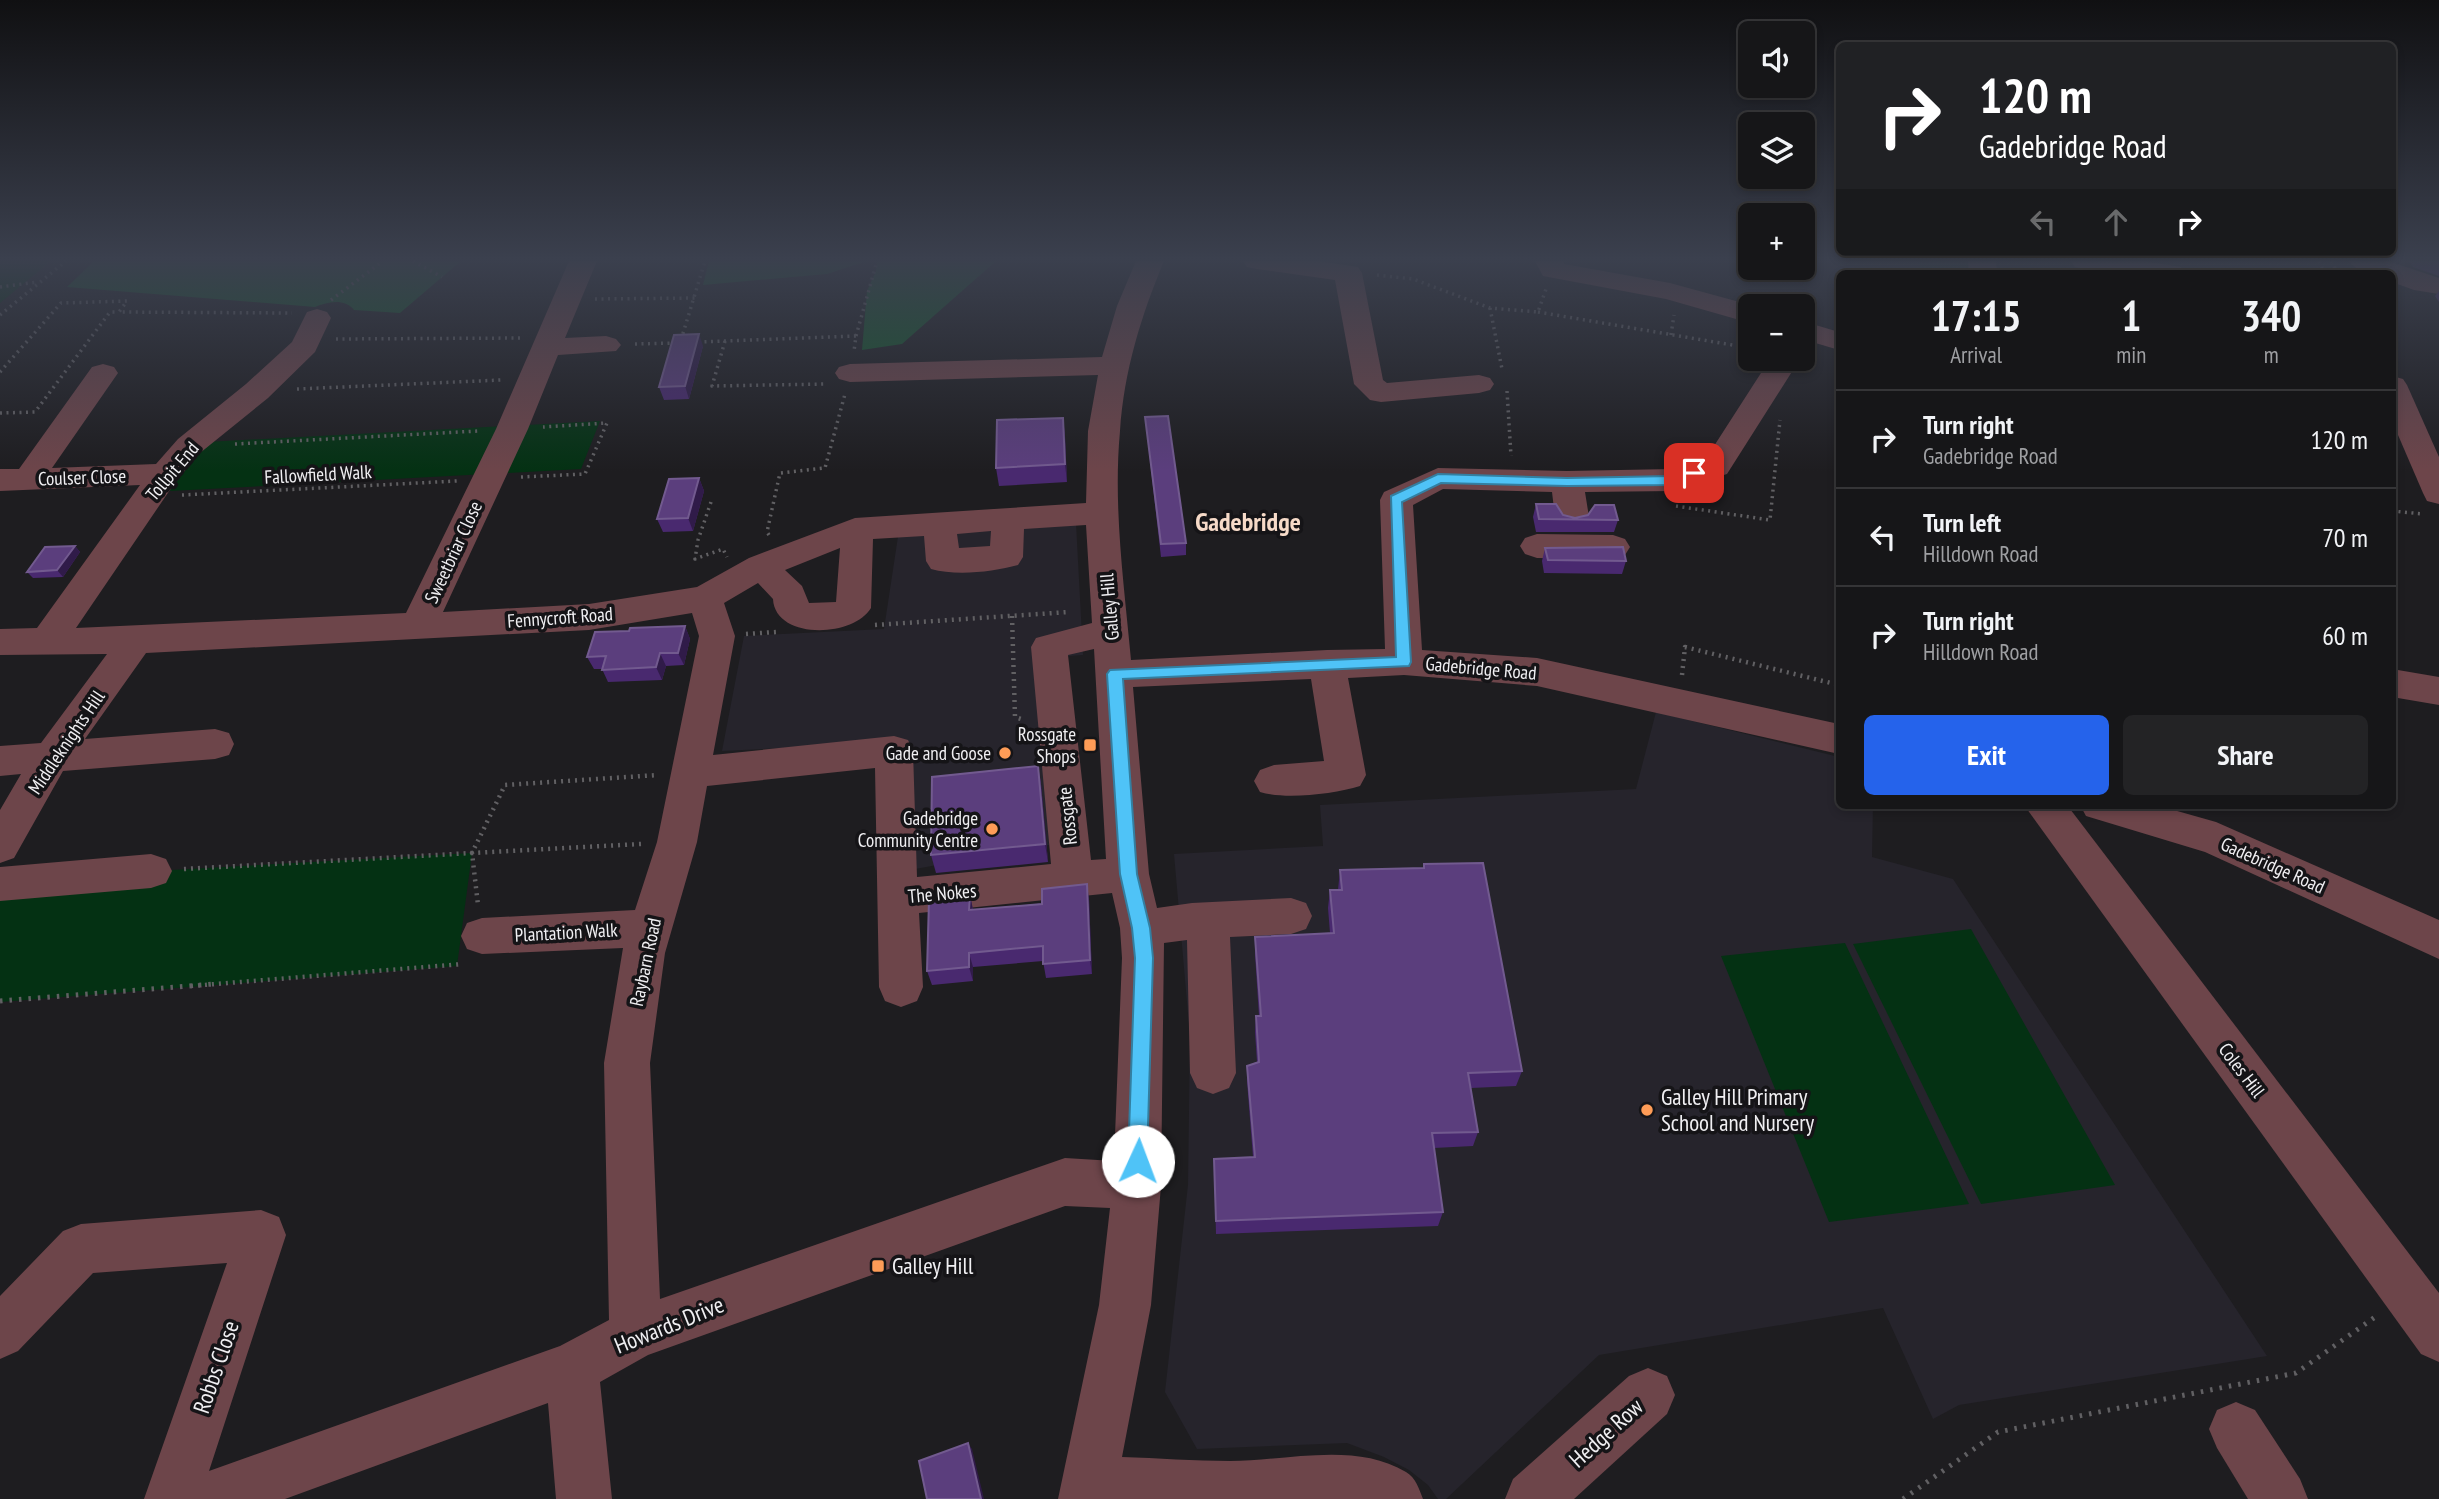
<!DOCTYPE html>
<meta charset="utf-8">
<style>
:root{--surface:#161618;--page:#232325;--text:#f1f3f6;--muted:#9e9fa2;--line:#353537;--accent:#2563eb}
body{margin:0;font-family:"PT Sans Narrow",sans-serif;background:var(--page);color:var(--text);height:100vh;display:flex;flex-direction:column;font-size:26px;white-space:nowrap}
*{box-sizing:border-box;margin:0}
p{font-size:23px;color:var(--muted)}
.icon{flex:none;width:38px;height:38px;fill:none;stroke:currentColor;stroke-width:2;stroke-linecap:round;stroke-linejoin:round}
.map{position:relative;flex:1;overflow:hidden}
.panel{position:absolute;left:1836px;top:270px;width:560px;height:539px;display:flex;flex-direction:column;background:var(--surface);border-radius:10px;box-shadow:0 4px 10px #0003,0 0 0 2px var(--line)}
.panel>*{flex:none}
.banner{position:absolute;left:1836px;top:42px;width:560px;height:214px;border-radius:10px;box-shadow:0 4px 10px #0003,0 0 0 2px var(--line);background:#202124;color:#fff;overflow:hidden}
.controls{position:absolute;left:1738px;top:21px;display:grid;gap:14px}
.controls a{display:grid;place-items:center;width:77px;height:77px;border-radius:10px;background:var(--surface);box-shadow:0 4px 10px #0003,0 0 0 2px var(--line);font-size:35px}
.pin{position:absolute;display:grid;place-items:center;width:60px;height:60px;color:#fff;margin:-30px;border-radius:14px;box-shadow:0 4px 10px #0006}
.me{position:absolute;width:77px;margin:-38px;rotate:2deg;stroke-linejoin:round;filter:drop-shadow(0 0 5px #0008)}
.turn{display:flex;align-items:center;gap:24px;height:147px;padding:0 28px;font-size:32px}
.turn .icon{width:91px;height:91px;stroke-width:2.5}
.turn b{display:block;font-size:49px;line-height:60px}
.lanes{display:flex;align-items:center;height:66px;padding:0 28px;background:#0003;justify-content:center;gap:35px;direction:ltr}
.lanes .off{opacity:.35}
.eta{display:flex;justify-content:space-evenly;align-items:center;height:119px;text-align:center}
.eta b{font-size:42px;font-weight:700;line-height:49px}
.cta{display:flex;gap:14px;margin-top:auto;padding:14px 28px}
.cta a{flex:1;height:80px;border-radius:10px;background:var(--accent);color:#fff;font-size:28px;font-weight:700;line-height:80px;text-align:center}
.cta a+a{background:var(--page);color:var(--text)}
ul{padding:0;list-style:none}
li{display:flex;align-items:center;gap:21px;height:98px;padding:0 28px;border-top:2px solid var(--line)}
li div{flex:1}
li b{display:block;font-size:26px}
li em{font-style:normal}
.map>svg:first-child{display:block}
.built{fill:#26242c}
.green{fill:#043113}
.forest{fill:#135729}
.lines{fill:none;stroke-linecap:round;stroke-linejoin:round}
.path-far2{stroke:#616063;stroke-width:3.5;stroke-dasharray:2 4.5;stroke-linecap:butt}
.path-far1{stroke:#616063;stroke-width:4.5;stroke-dasharray:2 5;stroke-linecap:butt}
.path{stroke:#616063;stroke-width:5;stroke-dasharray:2.5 7;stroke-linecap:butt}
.minor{fill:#6d454a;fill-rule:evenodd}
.wall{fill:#49296f}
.shaded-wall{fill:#301b49}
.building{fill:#5b3e7d;stroke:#725a8f;stroke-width:2}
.route{fill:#4fc3f7;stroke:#337fa1;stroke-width:2}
.poi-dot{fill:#fe9c57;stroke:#151417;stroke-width:2.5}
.labels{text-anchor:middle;stroke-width:7;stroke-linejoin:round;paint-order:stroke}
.street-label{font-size:19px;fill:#f0eff2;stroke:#151417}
.poi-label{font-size:19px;fill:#f0eff2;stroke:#151417;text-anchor:end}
.near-poi-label{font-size:23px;fill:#f0eff2;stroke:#151417;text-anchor:start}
.near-street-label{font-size:23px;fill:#f0eff2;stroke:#151417}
.district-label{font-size:26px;font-weight:bold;fill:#f6dac8;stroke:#151417}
</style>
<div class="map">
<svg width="2439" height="1499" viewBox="0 0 2439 1499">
<rect width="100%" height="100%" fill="#1e1d20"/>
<g class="built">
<path d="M 1076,523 L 1083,655 L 1041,658 L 1049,845 L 915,869 L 909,742 L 722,751 L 744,636 L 884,629 L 899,530 Z"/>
<path d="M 1656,712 L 1839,757 L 1839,805 L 1873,805 L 1872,857 L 1953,879 L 2267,1356 L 1959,1405 L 1933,1419 L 1883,1308 L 1599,1355 L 1446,1499 L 1438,1499 L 1428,1485 L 1409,1470 L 1384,1457 L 1347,1443 L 1197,1449 L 1165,1392 L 1188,1185 L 1190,1036 L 1174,854 L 1323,846 L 1320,805 L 1636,789 Z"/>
</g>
<g class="green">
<path d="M 0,261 L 51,261 L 0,303 Z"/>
<path d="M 1920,261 L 1975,261 L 1976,273 L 1919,273 Z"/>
<path d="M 600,421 L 581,469 L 170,491 L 206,442 Z"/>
<path d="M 472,853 L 457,966 L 0,1002 L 0,895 L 12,879 Z"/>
<path d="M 1971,929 L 2115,1185 L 1981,1204 L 1853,944 Z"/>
<path d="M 1845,943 L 1969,1204 L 1829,1222 L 1721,956 Z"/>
</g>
<g class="forest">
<path d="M 94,261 L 461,261 L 400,313 L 354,310 C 344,298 328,302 315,307 L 67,287 Z"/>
<path d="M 709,261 L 867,261 L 827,274 L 703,285 Z"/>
<path d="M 877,261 L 996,261 L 902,344 L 862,350 L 867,291 L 876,271 Z"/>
</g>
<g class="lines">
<g class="path-far2">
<path d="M 413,261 L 442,277"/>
<path d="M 2319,261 L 2324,273"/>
<path d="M 2331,261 L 2337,272"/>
<path d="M 1377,275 L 1413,279 L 1490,308 L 1538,312 L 1546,289"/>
<path d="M 0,287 L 37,282"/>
<path d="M 595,299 L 695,298"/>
<path d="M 331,300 L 383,261"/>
<path d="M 1490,308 L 1502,369"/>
<path d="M 1538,312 L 1750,348"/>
<path d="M 0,315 L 66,261"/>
<path d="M 1671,335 L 1674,315"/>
<path d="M 856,336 L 877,261"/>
<path d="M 336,339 L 523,338"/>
<path d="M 681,340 L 705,261"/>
<path d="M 725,341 L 712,386 L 825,384"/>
<path d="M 698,342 L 856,336 L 854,351"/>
<path d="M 635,344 L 675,343"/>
<path d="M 0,372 L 61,303 L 127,301 L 119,312 L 292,313"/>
<path d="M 297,389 L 501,380"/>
<path d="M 1507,391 L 1511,456"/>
<path d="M 0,413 L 35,412 L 110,312 L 119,312"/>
<path d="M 235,444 L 478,431"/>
<path d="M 521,477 L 585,474 L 607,423 L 543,427"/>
<path d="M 182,495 L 457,481"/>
<path d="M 711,502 L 698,540 L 695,559 L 723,549 L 727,557"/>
<path d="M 1676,506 L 1770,520 L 1780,420"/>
<path d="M 2392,511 L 2423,514"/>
<path d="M 769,535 L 767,532 L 780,473 L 825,468 L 845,394"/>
</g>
<g class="path-far1">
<path d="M 1012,616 L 1015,717 L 1024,720"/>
<path d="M 875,625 L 1069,612"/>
<path d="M 746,634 L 776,632"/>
<path d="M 1682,675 L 1685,647 L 1839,685"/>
<path d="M 641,844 L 472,853 L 505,785 L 658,775"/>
<path d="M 184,869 L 472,853 L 478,905"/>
<path d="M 191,986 L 463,964"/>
</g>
<g class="path">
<path d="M 0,1001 L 213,984"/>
<path d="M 1903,1499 L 1998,1432 L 2296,1373 L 2378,1315"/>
</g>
<g class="minor">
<path d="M 569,261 L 597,261 L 565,338 L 606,336 L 616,339 L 621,345 L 616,351 L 558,355 L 528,429 L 443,612 L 589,604 L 697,587 L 749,558 L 855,518 L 1086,503 L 1088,431 L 1098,375 L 850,382 L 839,379 L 835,373 L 839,367 L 850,364 L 1102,357 L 1117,306 L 1136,261 L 1164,261 C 1141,316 1124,371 1120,431 C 1113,507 1124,584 1131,660 L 1327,650 L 1385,649 L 1380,500 L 1384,492 L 1438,468 L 1567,471 L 1672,469 L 1705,460 L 1770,359 L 1800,359 L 1727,474 L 1673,491 L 1585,492 L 1589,517 L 1584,525 L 1572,528 L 1560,525 L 1555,517 L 1552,492 L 1443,489 L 1413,505 L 1422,650 L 1537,658 L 1839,724 L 1839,754 L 1537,686 L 1404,675 L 1348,678 L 1366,775 L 1360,786 C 1334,794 1285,800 1260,792 L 1254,781 L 1260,770 L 1274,765 L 1324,761 L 1311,679 L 1133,687 L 1149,874 L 1157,908 L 1192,903 L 1291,898 L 1306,903 L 1312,916 L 1306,929 L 1291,934 L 1230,937 L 1236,1073 L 1229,1088 L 1213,1094 L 1197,1088 L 1190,1073 L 1187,940 L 1164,943 L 1161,1186 L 1151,1305 L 1122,1457 C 1158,1458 1194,1461 1230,1461 C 1286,1461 1355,1441 1406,1472 C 1416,1478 1419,1489 1423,1499 L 1058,1499 L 1099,1305 L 1110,1208 L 1065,1206 L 648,1355 L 600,1382 L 612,1499 L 556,1499 L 548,1403 L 285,1499 L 144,1499 L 227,1263 L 93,1273 L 18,1351 L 0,1359 L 0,1296 L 63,1231 L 81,1224 L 261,1210 L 279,1217 L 286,1235 L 209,1471 L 560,1346 L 609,1320 L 604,1063 L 623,948 L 482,954 L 467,949 L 461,936 L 467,923 L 482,918 L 635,910 L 657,842 L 699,636 L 692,613 L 589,630 L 146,653 L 85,739 L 215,729 L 229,733 L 234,744 L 229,755 L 215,759 L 63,771 L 14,858 L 0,863 L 0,810 L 21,774 L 0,776 L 0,746 L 41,743 L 107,654 L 0,655 L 0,629 L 37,628 L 140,485 L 0,491 L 0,469 L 19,469 L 92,367 L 103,364 L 114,367 L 118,373 L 52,468 L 156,464 L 178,439 L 246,384 L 292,342 L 307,312 L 317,309 L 327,312 L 331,318 L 315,352 L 268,398 L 200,453 L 176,481 L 76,628 L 406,613 L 496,429 ZM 1086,525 L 1092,623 L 1036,638 L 1031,647 L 1051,864 L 917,877 L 913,751 L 908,740 L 894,736 L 713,755 L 735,636 L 724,603 L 758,583 L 773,599 C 775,640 853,638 871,608 L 873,539 L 924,536 L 926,561 L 931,569 C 956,576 993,572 1018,565 L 1023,557 L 1024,529 ZM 991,531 L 990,546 L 959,548 L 957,534 ZM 840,548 L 836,602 L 809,603 L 802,586 L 785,570 ZM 1094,649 L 1106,859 L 1091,860 L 1068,655 ZM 875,768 L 879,987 L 885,1001 L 901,1007 L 917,1001 L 923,987 L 919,913 L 1112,893 L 1120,928 L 1122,958 L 1114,1161 L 1065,1158 L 660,1299 L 650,1063 L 665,953 L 697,842 L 707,786 Z"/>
<path d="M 1243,261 L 1318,261 L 1358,267 L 1362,273 L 1383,380 L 1387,383 L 1479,375 L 1490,378 L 1494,384 L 1490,390 L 1479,393 L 1381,402 L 1370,400 L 1354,384 L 1335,280 L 1257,269 L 1247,267 Z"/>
<path d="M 1535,261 L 1563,261 L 1564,264 L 1670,283 L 1754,306 L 1750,306 L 1750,323 L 1666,299 L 1543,276 Z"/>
<path d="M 1968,261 L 1996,261 L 1997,273 L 1969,273 Z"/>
<path d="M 2071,261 L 2143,261 L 2181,267 L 2185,273 L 2112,273 L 2075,267 Z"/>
<path d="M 2349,261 L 2388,261 L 2439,278 L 2439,294 L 2414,290 L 2392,282 L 2392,273 C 2377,273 2359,275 2349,261 Z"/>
<path d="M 1802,321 L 1839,332 L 1839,350 L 1802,339 Z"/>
<path d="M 2392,376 L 2403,379 L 2407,385 L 2439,457 L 2439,504 L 2427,501 L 2423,493 L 2392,421 Z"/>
<path d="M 1537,534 L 1613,535 L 1625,539 L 1630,547 L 1625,555 L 1613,559 L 1537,558 L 1525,554 L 1520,546 L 1525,538 Z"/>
<path d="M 2392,669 L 2439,677 L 2439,705 L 2392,697 Z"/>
<path d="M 2024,805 L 2067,805 L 2439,1293 L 2439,1362 L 2421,1354 Z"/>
<path d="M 2080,805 L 2156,805 L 2216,822 L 2439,920 L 2439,959 L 2205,852 L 2086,816 Z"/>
<path d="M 151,854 L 166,859 L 172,871 L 166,883 L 151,888 L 0,901 L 0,867 Z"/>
<path d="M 1648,1368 L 1667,1376 L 1675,1395 L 1667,1414 L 1574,1499 L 1505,1499 L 1513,1479 L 1629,1376 Z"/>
<path d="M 2236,1402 L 2255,1410 L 2300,1479 L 2308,1499 L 2248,1499 L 2217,1448 L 2209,1429 L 2217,1410 Z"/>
</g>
</g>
<g class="wall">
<path d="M 2409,261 L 2439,261 L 2439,276 L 2413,267 Z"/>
<path d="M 2439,291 L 2439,302 L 2435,296 Z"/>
<path d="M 703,346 L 689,399 L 664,400 L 659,387 Z"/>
<path d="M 1145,417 L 1186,543 L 1186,555 L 1161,557 Z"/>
<path d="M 1063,418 L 1065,436 L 1067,482 L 999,486 L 996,468 Z"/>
<path d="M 699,478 L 704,491 L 693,531 L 663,532 L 657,519 Z"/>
<path d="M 1536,504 L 1563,515 L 1575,518 L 1618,520 L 1614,532 L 1536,532 L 1533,517 Z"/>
<path d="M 75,546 L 80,552 L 63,577 L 33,578 L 27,572 Z"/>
<path d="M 1545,548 L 1626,561 L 1622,574 L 1544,573 L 1542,561 Z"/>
<path d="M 685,626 L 690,639 L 684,665 L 666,666 L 662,680 L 608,682 L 602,669 L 594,669 L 587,657 L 629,631 Z"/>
<path d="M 1038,766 L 1041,784 L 1048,862 L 936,873 L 931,855 Z"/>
<path d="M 1424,864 L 1522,1071 L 1516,1086 L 1471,1088 L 1478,1132 L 1473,1146 L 1434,1148 L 1443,1212 L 1438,1226 L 1216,1234 L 1214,1159 L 1253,1157 L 1247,1081 L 1247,1066 L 1257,1062 L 1255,1032 L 1256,1016 L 1259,1016 L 1255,954 L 1255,937 L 1330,933 L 1328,908 L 1330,890 L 1338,890 L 1340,870 L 1423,868 Z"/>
<path d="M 970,895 L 973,910 L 1089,899 L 1092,974 L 1046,978 L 1043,961 L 973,967 L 973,981 L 932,985 L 927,971 Z"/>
</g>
<g class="shaded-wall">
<path d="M 699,334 L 703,346 L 689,399 L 685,386 Z"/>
<path d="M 1063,418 L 1065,436 L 1067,482 L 1065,464 Z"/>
<path d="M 699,478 L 704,491 L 693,531 L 688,518 Z"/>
<path d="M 75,546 L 80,552 L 63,577 L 57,570 Z"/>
<path d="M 685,626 L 690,639 L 684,665 L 678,653 Z"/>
<path d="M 660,653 L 666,666 L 662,680 L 656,667 Z"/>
<path d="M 1038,766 L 1041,784 L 1048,862 L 1045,844 Z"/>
<path d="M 1087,884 L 1089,899 L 1092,974 L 1090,960 Z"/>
<path d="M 970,895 L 973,910 L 969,910 Z"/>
<path d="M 969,953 L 973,967 L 973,981 L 969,967 Z"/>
<path d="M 968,1443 L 972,1449 L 984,1499 L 981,1499 Z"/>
</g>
<g class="building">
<path d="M 699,334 L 685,386 L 659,387 L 674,335 Z"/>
<path d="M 1168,416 L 1186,543 L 1161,544 L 1145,417 Z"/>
<path d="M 1063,418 L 1065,464 L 996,468 L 997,420 Z"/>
<path d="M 699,478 L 688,518 L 657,519 L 669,479 Z"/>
<path d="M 1536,504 L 1556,504 L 1563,515 L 1575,518 L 1588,515 L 1595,505 L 1614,505 L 1618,520 L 1539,519 Z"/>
<path d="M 75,546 L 57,570 L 27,572 L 45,547 Z"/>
<path d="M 1623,547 L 1626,561 L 1548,560 L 1545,548 Z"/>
<path d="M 685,626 L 678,653 L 660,653 L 656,667 L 602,670 L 606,656 L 587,657 L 595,632 L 629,631 L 630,628 Z"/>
<path d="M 1038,766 L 1045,844 L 931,855 L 932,777 Z"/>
<path d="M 1483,863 L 1522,1071 L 1468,1073 L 1478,1132 L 1432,1133 L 1443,1212 L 1216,1221 L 1214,1159 L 1255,1157 L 1247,1066 L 1259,1062 L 1256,1016 L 1261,1016 L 1255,937 L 1334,933 L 1330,890 L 1342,890 L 1340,870 L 1424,868 L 1424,864 Z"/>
<path d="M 1087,884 L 1090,960 L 1043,964 L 1043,946 L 969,953 L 969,967 L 927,971 L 929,900 L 970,895 L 969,910 L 1042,904 L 1042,889 Z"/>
<path d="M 968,1443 L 981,1499 L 927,1499 L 919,1461 Z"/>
</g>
<linearGradient id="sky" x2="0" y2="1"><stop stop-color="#101012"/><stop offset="0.55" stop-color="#3b404e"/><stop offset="1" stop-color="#3b404e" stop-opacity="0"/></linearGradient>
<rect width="2439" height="471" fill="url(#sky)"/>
<path class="route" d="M 1694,469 L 1701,473 L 1699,476 L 1673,485 L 1567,486 L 1441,483 L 1402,502 L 1411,662 L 1409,666 L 1123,679 L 1137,874 L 1150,928 L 1153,958 L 1147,1161 L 1145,1167 L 1138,1170 L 1130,1167 L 1128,1161 L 1135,958 L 1132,928 L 1120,874 L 1107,674 L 1110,670 L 1396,657 L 1391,496 L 1438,474 L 1567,478 L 1672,476 Z"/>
<g class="poi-dot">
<rect x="1083" y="738" width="14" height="14" rx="3.5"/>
<circle cx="1005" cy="753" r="7"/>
<circle cx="992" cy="829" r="7"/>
<circle cx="1647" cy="1110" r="7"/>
<rect x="871" y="1259" width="14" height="14" rx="3.5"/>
</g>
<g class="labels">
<g class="street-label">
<text transform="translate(172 471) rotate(-50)" y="7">Tollpit End</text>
<text transform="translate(318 474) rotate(-3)" y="7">Fallowfield Walk</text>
<text transform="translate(82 477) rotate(-2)" y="7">Coulser Close</text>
<text transform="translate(453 552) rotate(-65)" y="7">Sweetbriar Close</text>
<text transform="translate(1109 607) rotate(-95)" y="7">Galley Hill</text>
<text transform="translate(560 617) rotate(-4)" y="7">Fennycroft Road</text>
<text transform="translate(1481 668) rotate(5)" y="7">Gadebridge Road</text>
<text transform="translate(66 742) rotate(-56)" y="7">Middleknights Hill</text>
<text transform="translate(1067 816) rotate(-96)" y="7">Rossgate</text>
<text transform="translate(2273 865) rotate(24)" y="7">Gadebridge Road</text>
<text transform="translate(942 893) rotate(-5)" y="7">The Nokes</text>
<text transform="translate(566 932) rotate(-3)" y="7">Plantation Walk</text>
<text transform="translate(645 962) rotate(-78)" y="7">Raybarn Road</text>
<text transform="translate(2242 1070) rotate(53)" y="7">Coles Hill</text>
</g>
<g class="poi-label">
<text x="1076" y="741">Rossgate<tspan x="1076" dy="22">Shops</tspan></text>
<text x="991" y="760">Gade and Goose</text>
<text x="978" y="825">Gadebridge<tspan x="978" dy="22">Community Centre</tspan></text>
</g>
<g class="near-poi-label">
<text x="1661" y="1105">Galley Hill Primary<tspan x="1661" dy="26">School and Nursery</tspan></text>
<text x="892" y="1274">Galley Hill</text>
</g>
<g class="near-street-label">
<text transform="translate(669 1325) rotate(-22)" y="8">Howards Drive</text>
<text transform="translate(216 1367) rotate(-71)" y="8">Robbs Close</text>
<text transform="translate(1606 1433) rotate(-42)" y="8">Hedge Row</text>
</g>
<g class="district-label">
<text x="1248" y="531">Gadebridge</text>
</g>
</g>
</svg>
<div class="controls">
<a><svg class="icon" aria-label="sound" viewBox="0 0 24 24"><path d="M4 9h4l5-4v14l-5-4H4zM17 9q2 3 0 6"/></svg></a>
<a><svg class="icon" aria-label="layers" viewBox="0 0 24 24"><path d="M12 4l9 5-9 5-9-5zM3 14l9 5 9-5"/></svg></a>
<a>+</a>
<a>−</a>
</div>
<div class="pin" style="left:1694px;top:473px;background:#d93025"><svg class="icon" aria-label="arrive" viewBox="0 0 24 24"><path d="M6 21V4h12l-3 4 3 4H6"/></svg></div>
<svg class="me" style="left:1138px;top:1161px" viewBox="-20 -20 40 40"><circle r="19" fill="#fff"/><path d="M0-13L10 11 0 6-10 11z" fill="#4fc3f7"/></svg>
<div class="banner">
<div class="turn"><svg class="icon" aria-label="right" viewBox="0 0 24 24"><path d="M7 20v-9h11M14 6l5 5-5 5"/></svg><div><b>120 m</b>Gadebridge Road</div></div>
<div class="lanes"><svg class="icon off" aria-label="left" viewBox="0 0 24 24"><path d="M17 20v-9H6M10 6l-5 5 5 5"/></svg><svg class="icon off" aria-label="ahead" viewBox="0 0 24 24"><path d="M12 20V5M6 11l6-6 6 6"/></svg><svg class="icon" aria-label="right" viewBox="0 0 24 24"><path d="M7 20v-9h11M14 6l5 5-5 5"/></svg></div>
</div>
<section class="panel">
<div class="eta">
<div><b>17:15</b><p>Arrival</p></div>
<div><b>1</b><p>min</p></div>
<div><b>340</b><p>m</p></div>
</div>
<ul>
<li><svg class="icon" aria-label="right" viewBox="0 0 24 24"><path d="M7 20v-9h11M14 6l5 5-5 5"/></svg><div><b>Turn right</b><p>Gadebridge Road</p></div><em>120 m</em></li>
<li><svg class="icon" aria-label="left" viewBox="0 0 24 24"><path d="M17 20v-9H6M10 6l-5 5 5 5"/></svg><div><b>Turn left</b><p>Hilldown Road</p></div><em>70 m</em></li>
<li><svg class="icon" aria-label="right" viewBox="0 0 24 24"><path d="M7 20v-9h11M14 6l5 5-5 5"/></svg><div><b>Turn right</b><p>Hilldown Road</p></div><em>60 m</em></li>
</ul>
<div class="cta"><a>Exit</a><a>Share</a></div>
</section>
</div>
